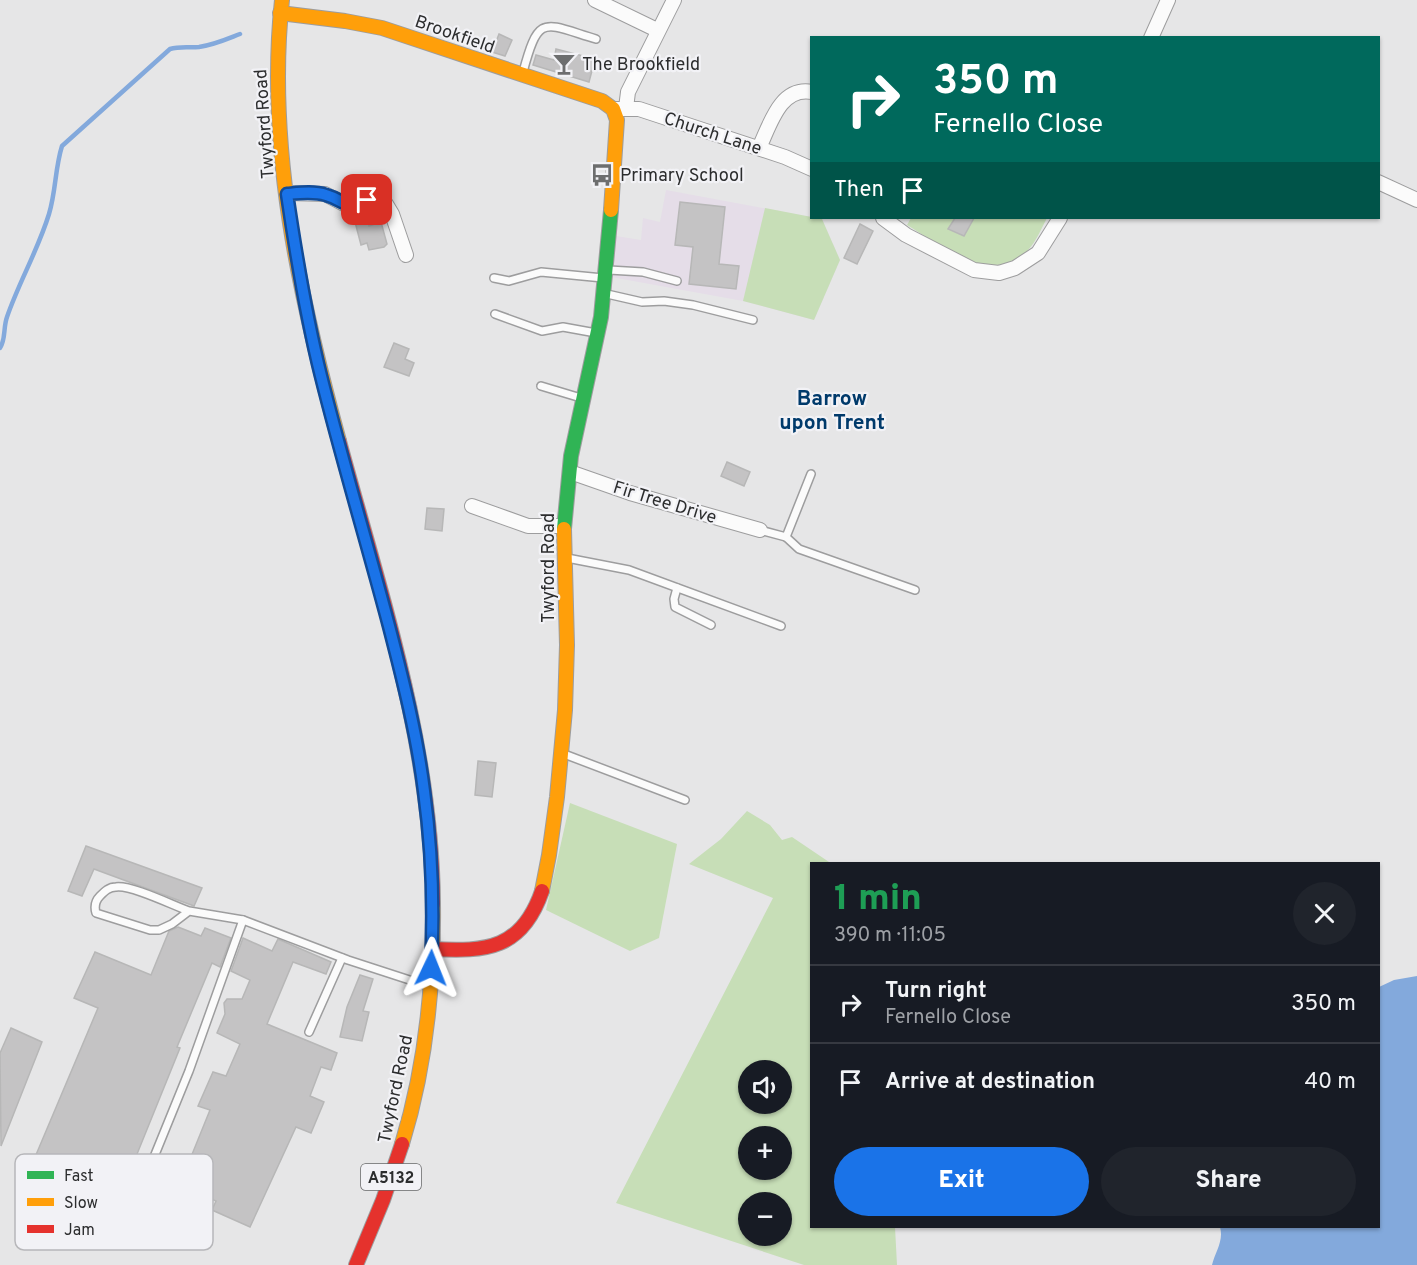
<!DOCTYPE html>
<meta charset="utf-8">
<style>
:root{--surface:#171b24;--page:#20242c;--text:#f1f3f6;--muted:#9ea1a6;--line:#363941;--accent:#1a73e8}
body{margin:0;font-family:Overpass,sans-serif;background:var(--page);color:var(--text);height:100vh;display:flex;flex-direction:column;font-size:22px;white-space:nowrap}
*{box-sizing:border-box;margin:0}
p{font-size:20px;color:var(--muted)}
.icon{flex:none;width:33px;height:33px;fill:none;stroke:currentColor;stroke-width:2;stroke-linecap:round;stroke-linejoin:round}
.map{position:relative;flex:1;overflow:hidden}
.panel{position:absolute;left:810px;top:862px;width:570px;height:366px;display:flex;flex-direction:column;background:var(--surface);border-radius:0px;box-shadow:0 2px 4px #0004}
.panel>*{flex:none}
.top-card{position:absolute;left:810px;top:36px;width:570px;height:183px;border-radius:0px;box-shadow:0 2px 4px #0004;background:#00695c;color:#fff;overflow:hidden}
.tools{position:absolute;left:738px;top:1060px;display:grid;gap:12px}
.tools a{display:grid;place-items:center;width:54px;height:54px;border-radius:50%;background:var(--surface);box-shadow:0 2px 4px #0004;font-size:30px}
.pin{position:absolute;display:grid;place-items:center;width:51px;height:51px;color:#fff;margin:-26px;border-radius:12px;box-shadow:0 3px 9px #0006}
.me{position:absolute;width:66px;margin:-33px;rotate:2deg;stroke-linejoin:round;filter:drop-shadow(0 0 4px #0008)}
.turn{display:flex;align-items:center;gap:21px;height:126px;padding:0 24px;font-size:27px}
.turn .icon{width:78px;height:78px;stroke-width:2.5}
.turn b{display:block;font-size:42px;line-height:51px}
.then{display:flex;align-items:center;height:57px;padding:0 24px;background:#0003;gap:12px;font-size:22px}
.round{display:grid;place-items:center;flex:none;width:63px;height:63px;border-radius:32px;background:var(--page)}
.headline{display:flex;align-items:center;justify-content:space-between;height:102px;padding:0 24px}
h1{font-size:36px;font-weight:800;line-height:45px;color:#1e9e55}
.action{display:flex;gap:12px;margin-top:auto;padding:12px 24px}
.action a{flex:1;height:69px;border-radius:36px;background:var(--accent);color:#fff;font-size:24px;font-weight:800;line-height:69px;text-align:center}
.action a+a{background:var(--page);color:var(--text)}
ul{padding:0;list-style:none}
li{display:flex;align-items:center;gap:18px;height:78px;padding:0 24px;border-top:2px solid var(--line)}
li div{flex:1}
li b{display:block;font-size:22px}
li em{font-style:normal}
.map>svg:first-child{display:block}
.education{fill:#e5dde8}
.green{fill:#c7deb7;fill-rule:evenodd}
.water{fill:#83a9dc}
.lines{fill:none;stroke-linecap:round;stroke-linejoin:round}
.stream{stroke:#83a9dc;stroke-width:4.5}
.building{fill:#c4c3c4;stroke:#b7b7b7;stroke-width:1.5}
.lane-casing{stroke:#9d9d9e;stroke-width:10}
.street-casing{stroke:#9d9d9e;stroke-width:16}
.fast-casing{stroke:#9d9d9e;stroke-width:16}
.slow-casing{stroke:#9d9d9e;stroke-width:16}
.jam-casing{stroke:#9d9d9e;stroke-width:16}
.lane{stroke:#fbfbfb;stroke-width:7}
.street{stroke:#fbfbfb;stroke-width:14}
.fast{stroke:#30b455;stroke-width:14}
.slow{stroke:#ff9f0a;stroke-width:14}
.jam{stroke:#e5322d;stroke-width:14}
.route-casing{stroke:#114b97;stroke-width:15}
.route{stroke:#1a73e8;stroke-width:10}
.labels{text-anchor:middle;stroke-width:4.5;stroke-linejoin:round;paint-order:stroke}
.shield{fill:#f2f2f6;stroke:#67686a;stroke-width:1.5}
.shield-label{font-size:16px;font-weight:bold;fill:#2c2d2e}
.street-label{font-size:18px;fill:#2c2d2e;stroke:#f2f2f6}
.poi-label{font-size:18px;fill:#2c2d2e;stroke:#f2f2f6;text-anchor:start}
.quarter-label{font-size:21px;font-weight:bold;fill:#003a6b;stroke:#f2f2f6}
.key{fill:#f2f2f6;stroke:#b7b7ba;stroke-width:1.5}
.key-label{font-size:16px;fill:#2c2d2e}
</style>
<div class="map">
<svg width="1417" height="1265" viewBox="0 0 1417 1265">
<rect width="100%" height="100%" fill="#e6e6e7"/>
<path class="education" d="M 666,190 L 822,219 L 840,260 L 814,320 L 743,301 L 611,277 L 616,236 L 641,240 L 643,218 L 660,222 Z"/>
<g class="green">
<path d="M 765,208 L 822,219 L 840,260 L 814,320 L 743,301 Z"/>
<path d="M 911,218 L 1047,218 C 1042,227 1036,242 1028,250 C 989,287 944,247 907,225 Z"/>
<path d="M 570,803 L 677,844 L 659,938 L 630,951 L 546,910 Z"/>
<path d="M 747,811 L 770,825 L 782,840 L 792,837 L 832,864 L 812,864 L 812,1227 L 895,1227 L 897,1265 L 804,1265 L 616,1203 L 773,898 L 689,864 L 721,839 ZM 748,1071 L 782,1071 L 782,1104 L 748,1104 ZM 748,1137 L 782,1137 L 782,1170 L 748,1170 ZM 748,1203 L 782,1203 L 782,1236 L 748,1236 Z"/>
</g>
<path class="water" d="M 1417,976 L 1417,1265 L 1212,1265 C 1215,1252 1224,1241 1220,1227 L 1378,1227 L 1379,987 L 1394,980 Z"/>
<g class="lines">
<path class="stream" d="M 0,348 C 6,339 3,328 7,317 C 19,282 38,250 49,214 C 56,191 55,168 62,146 L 170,49 C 180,46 189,48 199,47 C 214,45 227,39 240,34"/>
</g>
<g class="building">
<path d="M 499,34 L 512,40 L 505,56 L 492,52 Z"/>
<path d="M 556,49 L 595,59 L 589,82 L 533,65 L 536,55 L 554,60 Z"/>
<path d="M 680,202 L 725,207 L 719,264 L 739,266 L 736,289 L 689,284 L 693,247 L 675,245 Z"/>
<path d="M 366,215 L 369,226 L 381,222 L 387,244 L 384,247 L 369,250 L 367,243 L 361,245 L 354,218 Z"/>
<path d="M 955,218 L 974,218 L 964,236 L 948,229 Z"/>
<path d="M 860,224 L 873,231 L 857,264 L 844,258 Z"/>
<path d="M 394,343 L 409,349 L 405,359 L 414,363 L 409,376 L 384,367 Z"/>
<path d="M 727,462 L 750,472 L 744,486 L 721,476 Z"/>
<path d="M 427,508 L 444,509 L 442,531 L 425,529 Z"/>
<path d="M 478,761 L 496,763 L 492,797 L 475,795 Z"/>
<path d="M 86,846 L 202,888 L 194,906 L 94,869 L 82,896 L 68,891 Z"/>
<path d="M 178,927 L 201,936 L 205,928 L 231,938 L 220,967 L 212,963 L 177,1047 L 180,1048 L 135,1159 L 151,1166 L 121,1237 L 19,1195 L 98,1008 L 74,998 L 95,952 L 151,975 L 169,931 Z"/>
<path d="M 243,938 L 272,951 L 278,939 L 331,962 L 326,974 L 293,962 L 267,1024 L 337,1053 L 331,1070 L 321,1067 L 310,1096 L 324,1102 L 311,1133 L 296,1127 L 250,1227 L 212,1210 L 216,1201 L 180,1184 L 210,1110 L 198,1106 L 213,1072 L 226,1076 L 240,1044 L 217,1033 L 225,1014 L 224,1003 L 227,999 L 242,999 L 250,980 L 231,971 Z"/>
<path d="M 360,975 L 373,979 L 363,1011 L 369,1012 L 362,1041 L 340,1037 L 347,1007 Z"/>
<path d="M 11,1028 L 42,1042 L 1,1146 L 0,1053 Z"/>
</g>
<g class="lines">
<g class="lane-casing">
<g id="lane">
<path d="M 523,72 C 539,13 543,23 596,39"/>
<path d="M 609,270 L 643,272 L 677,281"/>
<path d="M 494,278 L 509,281 L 541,272 L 603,278"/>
<path d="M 607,294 L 642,302 L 664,301 L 693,305 L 753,320"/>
<path d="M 495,314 L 542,331 L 563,327 L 596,333"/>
<path d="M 541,386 L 581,398"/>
<path d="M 760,530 L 786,537 L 811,474"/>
<path d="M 786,537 L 799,549 L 915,590"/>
<path d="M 567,558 L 629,570 L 781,626"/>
<path d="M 677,588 L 674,599 L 675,607 L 711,625"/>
<path d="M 564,754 L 685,800"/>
<path d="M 189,911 C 172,905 132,885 116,887 C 109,887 105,891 100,896 C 95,901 94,906 96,913 L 150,930 L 159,930 L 172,924 L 189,911 L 243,920 L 348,960 L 428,986"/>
<path d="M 309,1032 L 342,958"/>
<path d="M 154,1157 L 189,1071 L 243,920"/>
</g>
</g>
<g class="street-casing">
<g id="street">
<path d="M 595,0 L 657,30"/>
<path d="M 1151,38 L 1168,0"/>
<path d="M 626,108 L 628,92 L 674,0"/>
<path d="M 613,109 L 639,109 L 785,157 L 812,169"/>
<path d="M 759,148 C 770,125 780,86 812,92"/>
<path d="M 1378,182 L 1417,200"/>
<path d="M 287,193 L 325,194 L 346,205 L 353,206 L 367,200 L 377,200 L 386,204 L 392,214 L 406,255"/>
<path d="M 883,218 L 906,235 L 974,270 L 999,273 L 1015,268 L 1038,253 L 1060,218"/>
<path d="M 570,472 L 630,493 L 760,530"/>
<path d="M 472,506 L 528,526 L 564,526"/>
</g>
</g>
<g class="fast-casing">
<path id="fast" d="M 564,529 L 571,456 L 601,317 L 611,210"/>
</g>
<g class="slow-casing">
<g id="slow">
<path d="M 282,0 C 266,148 300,298 339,441"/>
<path d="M 280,13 L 345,21 L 382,28 L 602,101 L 613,109 L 617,120 L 611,210"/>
<path d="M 542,891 L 549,855 L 557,797 L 565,710 L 567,645 L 564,529"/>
<path d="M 402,1144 C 426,1066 434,986 433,904"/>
</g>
</g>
<g class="jam-casing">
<g id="jam">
<path d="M 339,441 C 380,592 432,746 433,904"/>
<path d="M 432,949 C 487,952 522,949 542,891"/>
<path d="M 356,1265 L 383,1200 L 402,1144"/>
</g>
</g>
<use href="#lane" class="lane"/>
<use href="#street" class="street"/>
<use href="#fast" class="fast"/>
<use href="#slow" class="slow"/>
<use href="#jam" class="jam"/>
</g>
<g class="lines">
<g class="route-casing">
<path id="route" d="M 367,200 C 342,210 347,201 326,195 C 314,191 299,193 287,194 C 296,255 306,316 321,376 C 342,460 367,543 389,626 C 403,680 417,735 424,791 C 432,849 434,909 431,968"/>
</g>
<use href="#route" class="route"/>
</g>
<defs>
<g id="bar-bare" transform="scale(1.8)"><path d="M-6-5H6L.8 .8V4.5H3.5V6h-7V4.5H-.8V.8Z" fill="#6d6e6f" stroke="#f2f2f6" stroke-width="2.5" paint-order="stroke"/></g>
<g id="bus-bare" transform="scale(1.8)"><path d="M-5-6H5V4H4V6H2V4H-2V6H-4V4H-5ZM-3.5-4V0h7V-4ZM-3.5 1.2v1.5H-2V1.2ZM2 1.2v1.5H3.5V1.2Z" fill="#6d6e6f" stroke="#f2f2f6" stroke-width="2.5" paint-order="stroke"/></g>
</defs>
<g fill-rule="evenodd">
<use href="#bar-bare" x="564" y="64"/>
<use href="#bus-bare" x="602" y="175"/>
</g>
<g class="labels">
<rect class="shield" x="361" y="1164" width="60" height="26" rx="4.5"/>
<g class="shield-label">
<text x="391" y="1183">A5132</text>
</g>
<g class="street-label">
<text transform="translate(455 34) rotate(19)" y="6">Brookfield</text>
<text transform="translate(264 124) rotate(-94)" y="6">Twyford Road</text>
<text transform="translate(713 133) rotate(18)" y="6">Church Lane</text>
<text transform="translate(665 502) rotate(17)" y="6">Fir Tree Drive</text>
<text transform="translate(548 568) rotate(-90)" y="6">Twyford Road</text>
<text transform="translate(395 1089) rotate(-78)" y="6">Twyford Road</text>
</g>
<g class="poi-label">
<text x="582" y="70">The Brookfield</text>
<text x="620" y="181">Primary School</text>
</g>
<g class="quarter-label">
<text x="832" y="405">Barrow<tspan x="832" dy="24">upon Trent</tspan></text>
</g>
</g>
<rect x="15" y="1154" width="198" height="96" rx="9" class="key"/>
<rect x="27" y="1171" width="27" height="8" fill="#30b455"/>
<rect x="27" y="1198" width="27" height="8" fill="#ff9f0a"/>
<rect x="27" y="1225" width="27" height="8" fill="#e5322d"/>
<g class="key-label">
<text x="64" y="1181">Fast</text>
<text x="64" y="1208">Slow</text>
<text x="64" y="1235">Jam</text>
</g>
</svg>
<div class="tools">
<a><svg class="icon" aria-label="sound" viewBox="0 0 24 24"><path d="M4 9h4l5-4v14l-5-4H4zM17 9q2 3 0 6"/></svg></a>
<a>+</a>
<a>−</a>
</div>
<div class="pin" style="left:367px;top:200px;background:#d93025"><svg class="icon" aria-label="arrive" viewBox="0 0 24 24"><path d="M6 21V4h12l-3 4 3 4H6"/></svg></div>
<svg class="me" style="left:431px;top:968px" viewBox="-20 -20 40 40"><path d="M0-17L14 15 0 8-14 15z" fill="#1a73e8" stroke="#fff" stroke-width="4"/></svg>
<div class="top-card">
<div class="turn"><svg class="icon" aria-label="right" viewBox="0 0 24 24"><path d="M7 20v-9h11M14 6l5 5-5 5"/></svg><div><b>350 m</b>Fernello Close</div></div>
<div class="then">Then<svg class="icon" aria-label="arrive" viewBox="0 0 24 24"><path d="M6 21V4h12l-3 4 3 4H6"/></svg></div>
</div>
<section class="panel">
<div class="headline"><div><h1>1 min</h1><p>390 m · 11:05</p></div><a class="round"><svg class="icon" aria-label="close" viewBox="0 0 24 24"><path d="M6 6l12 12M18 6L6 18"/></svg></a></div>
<ul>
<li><svg class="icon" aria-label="right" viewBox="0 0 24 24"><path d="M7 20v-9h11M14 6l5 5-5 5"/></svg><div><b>Turn right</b><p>Fernello Close</p></div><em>350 m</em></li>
<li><svg class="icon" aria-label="arrive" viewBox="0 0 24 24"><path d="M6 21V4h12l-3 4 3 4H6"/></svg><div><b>Arrive at destination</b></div><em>40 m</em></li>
</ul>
<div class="action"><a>Exit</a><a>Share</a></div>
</section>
</div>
